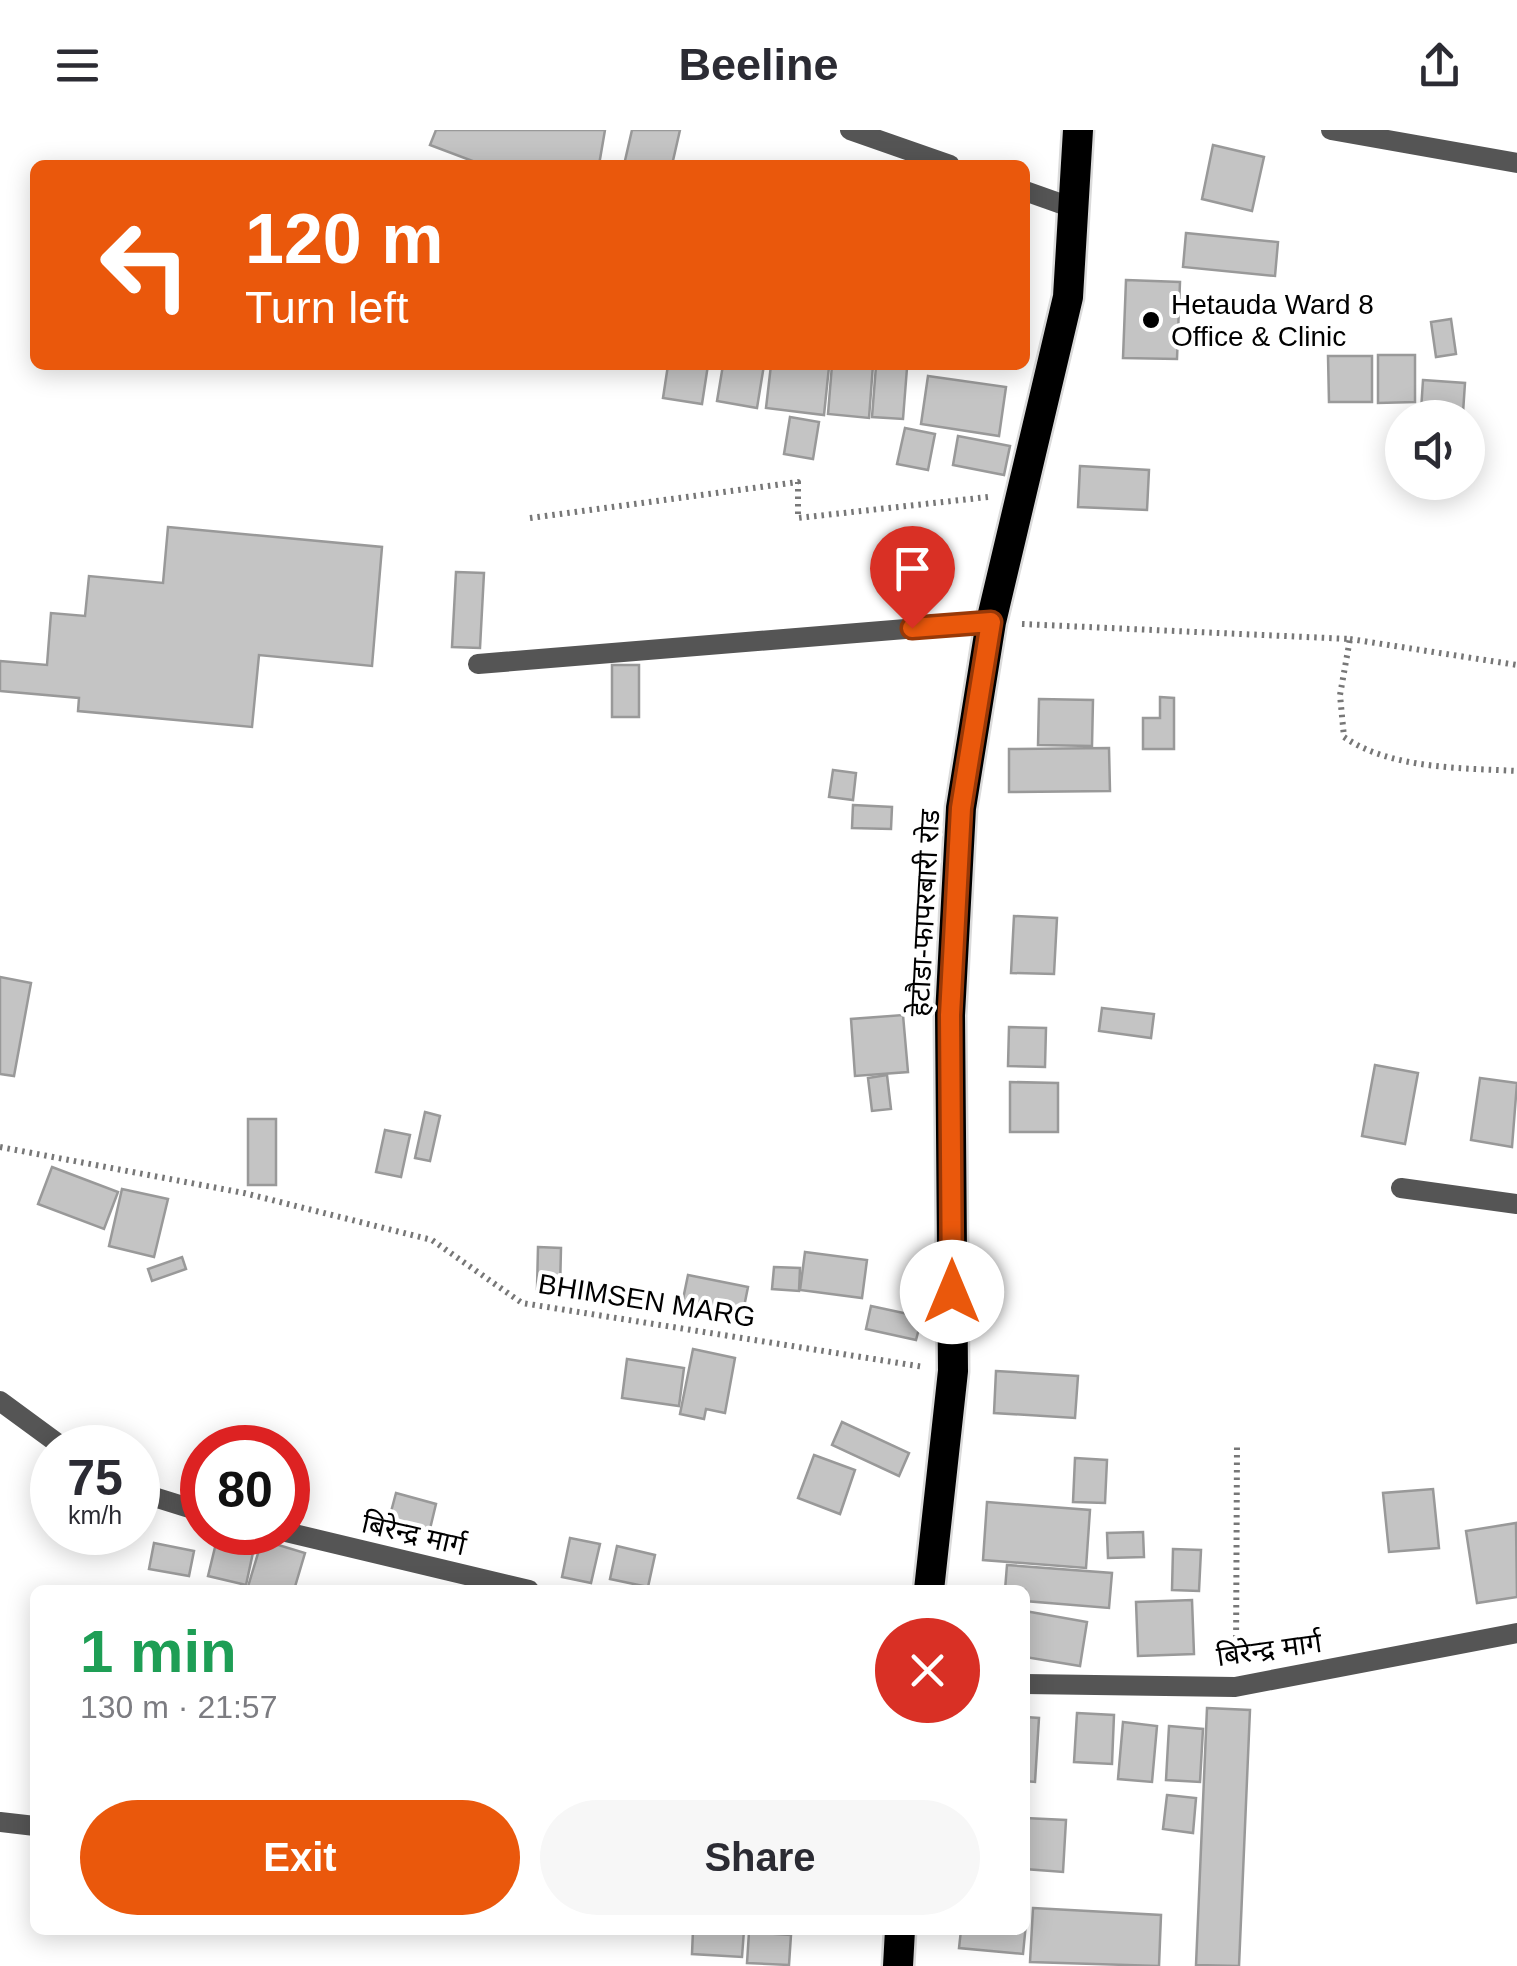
<!DOCTYPE html>
<meta charset="utf-8">
<style>
:root{--surface:#fff;--page:#f7f7f7;--text:#2b2b33;--muted:#7c7c81;--accent:#ea580c}
body{margin:0;font-family:Arial,"Noto Sans Devanagari",sans-serif;background:var(--page);color:var(--text);height:100vh;display:flex;flex-direction:column;font-size:38px;white-space:nowrap}
*{box-sizing:border-box;margin:0}
p{font-size:32px;color:var(--muted)}
.icon{flex:none;width:55px;height:55px;fill:none;stroke:currentColor;stroke-width:2;stroke-linecap:round;stroke-linejoin:round}
.map{position:relative;flex:1;overflow:hidden}
.sheet{position:absolute;left:30px;top:1455px;width:1000px;height:350px;display:flex;flex-direction:column;background:var(--surface);border-radius:15px;box-shadow:0 5px 25px #0003}
.sheet>*{flex:none}
.banner{position:absolute;left:30px;top:30px;width:1000px;height:210px;border-radius:15px;box-shadow:0 5px 25px #0003;background:#ea580c;color:#fff;overflow:hidden}
.buttons{position:absolute;left:1385px;top:270px;display:grid;gap:20px}
.buttons a{display:grid;place-items:center;width:100px;height:100px;border-radius:50%;background:var(--surface);box-shadow:0 5px 25px #0003;font-size:50px}
.speed{position:absolute;left:30px;top:1295px;display:flex;gap:20px;font-size:50px;font-weight:700;text-align:center}
.speed>*{display:grid;place-content:center;width:130px;height:130px;border-radius:50%;background:var(--surface);box-shadow:0 5px 25px #0003;line-height:1}
.speed small{font-size:25px;font-weight:400}
.speed .limit{border:15px solid #d22;background:#fff;color:#111}
.pin{position:absolute;display:grid;place-items:center;width:85px;height:85px;color:#fff;margin:-102px -42px;border-radius:50% 50% 50% 0;rotate:-45deg;box-shadow:0 0 10px #0007}
.pin .icon{rotate:45deg}
.me{position:absolute;width:110px;margin:-55px;rotate:0deg;stroke-linejoin:round;filter:drop-shadow(0 0 8px #0008)}
.turn{display:flex;align-items:center;gap:35px;height:210px;padding:0 50px;font-size:45px}
.turn .icon{width:130px;height:130px;stroke-width:2.5}
.turn b{display:block;font-size:70px;line-height:85px}
.round{display:grid;place-items:center;flex:none;width:105px;height:105px;border-radius:52px;background:var(--page)}
.headline{display:flex;align-items:center;justify-content:space-between;height:170px;padding:0 50px}
h1{font-size:60px;font-weight:600;line-height:75px;color:#1e9e55}
.cta{display:flex;gap:20px;margin-top:auto;padding:20px 50px}
.cta a{flex:1;height:115px;border-radius:60px;background:var(--accent);color:#fff;font-size:40px;font-weight:600;line-height:115px;text-align:center}
.cta a+a{background:var(--page);color:var(--text)}
header{display:flex;justify-content:space-between;align-items:center;height:130px;padding:0 50px;background:var(--surface);font-size:45px;font-weight:600}
.map>svg:first-child{display:block}
.building{fill:#c4c4c4;stroke:#999;stroke-width:2.5}
.lines{fill:none;stroke-linecap:round;stroke-linejoin:round}
.highway-casing{stroke:#dbdbdb;stroke-width:35}
.path{stroke:#777;stroke-width:6;stroke-dasharray:2.5 5;stroke-linecap:butt}
.lane{stroke:#555;stroke-width:20}
.street{stroke:#555;stroke-width:20}
.highway{stroke:#000;stroke-width:30}
.route-casing{stroke:#983908;stroke-width:25}
.route{stroke:#ea580c;stroke-width:18}
.poi-dot{fill:#000;stroke:#fff;stroke-width:4}
.labels{text-anchor:middle;stroke-width:8;stroke-linejoin:round;paint-order:stroke}
.poi-label{font-size:28px;fill:#000;stroke:#fff;text-anchor:start}
.street-label{font-size:28px;fill:#000;stroke:#fff}
</style>
<header><svg class="icon" aria-label="menu" viewBox="0 0 24 24"><path d="M4 6h16M4 12h16M4 18h16"/></svg>Beeline<svg class="icon" aria-label="share" viewBox="0 0 24 24"><path d="M12 15V3M7 8l5-5 5 5M5 13v7h14v-7"/></svg></header>
<div class="map">
<svg width="1517" height="1836" viewBox="0 0 1517 1836">
<rect width="100%" height="100%" fill="#fff"/>
<g class="building">
<path d="M 436,0 L 605,0 L 599,35 L 483,35 L 430,15 Z"/>
<path d="M 632,0 L 680,0 L 672,35 L 624,35 Z"/>
<path d="M 1213,15 L 1264,27 L 1252,81 L 1202,69 Z"/>
<path d="M 1186,103 L 1278,112 L 1275,146 L 1183,137 Z"/>
<path d="M 1126,150 L 1180,152 L 1177,229 L 1123,228 Z"/>
<path d="M 1451,189 L 1456,224 L 1436,227 L 1431,192 Z"/>
<path d="M 1378,225 L 1415,225 L 1415,272 L 1378,273 Z"/>
<path d="M 1328,226 L 1372,226 L 1372,272 L 1329,272 Z"/>
<path d="M 668,235 L 708,235 L 702,274 L 663,268 Z"/>
<path d="M 723,235 L 764,235 L 757,278 L 717,271 Z"/>
<path d="M 771,235 L 829,237 L 824,285 L 766,278 Z"/>
<path d="M 832,235 L 873,235 L 869,288 L 828,284 Z"/>
<path d="M 876,236 L 907,238 L 903,289 L 872,287 Z"/>
<path d="M 928,246 L 1006,257 L 999,306 L 921,294 Z"/>
<path d="M 1423,250 L 1465,253 L 1463,283 L 1421,281 Z"/>
<path d="M 790,287 L 819,292 L 813,329 L 784,324 Z"/>
<path d="M 905,298 L 935,304 L 928,340 L 897,334 Z"/>
<path d="M 958,306 L 1010,316 L 1004,345 L 953,335 Z"/>
<path d="M 1080,336 L 1149,340 L 1147,380 L 1078,377 Z"/>
<path d="M 168,397 L 382,417 L 372,536 L 259,525 L 252,597 L 78,581 L 79,568 L 0,561 L 0,531 L 47,535 L 51,483 L 85,486 L 89,446 L 163,453 Z"/>
<path d="M 456,442 L 484,443 L 480,518 L 452,517 Z"/>
<rect x="612" y="535" width="27" height="52"/>
<path d="M 1160,567 L 1174,568 L 1174,619 L 1143,619 L 1143,588 L 1160,588 Z"/>
<path d="M 1039,569 L 1093,570 L 1092,616 L 1038,615 Z"/>
<path d="M 1109,618 L 1110,661 L 1009,662 L 1009,619 Z"/>
<path d="M 833,640 L 856,643 L 853,670 L 829,667 Z"/>
<path d="M 853,675 L 892,677 L 891,699 L 852,698 Z"/>
<path d="M 1014,786 L 1057,788 L 1054,844 L 1011,843 Z"/>
<path d="M 0,847 L 31,853 L 14,946 L 0,944 Z"/>
<path d="M 1102,878 L 1154,884 L 1151,908 L 1099,901 Z"/>
<path d="M 903,885 L 908,942 L 855,946 L 851,889 Z"/>
<path d="M 1009,897 L 1046,898 L 1045,937 L 1008,936 Z"/>
<path d="M 1375,935 L 1418,943 L 1405,1014 L 1362,1006 Z"/>
<path d="M 887,945 L 891,979 L 872,981 L 868,948 Z"/>
<path d="M 1480,948 L 1517,953 L 1512,1017 L 1471,1010 Z"/>
<path d="M 1010,952 L 1058,953 L 1058,1002 L 1010,1002 Z"/>
<path d="M 425,982 L 440,986 L 430,1031 L 415,1028 Z"/>
<rect x="248" y="989" width="28" height="66"/>
<path d="M 385,1000 L 410,1005 L 401,1047 L 376,1042 Z"/>
<path d="M 52,1037 L 118,1062 L 104,1099 L 38,1074 Z"/>
<path d="M 122,1059 L 168,1069 L 154,1127 L 109,1116 Z"/>
<path d="M 538,1117 L 561,1118 L 560,1160 L 537,1159 Z"/>
<path d="M 805,1122 L 867,1130 L 862,1168 L 800,1160 Z"/>
<path d="M 182,1127 L 186,1139 L 152,1151 L 148,1139 Z"/>
<path d="M 774,1137 L 800,1138 L 799,1161 L 772,1159 Z"/>
<path d="M 688,1145 L 748,1157 L 742,1187 L 682,1174 Z"/>
<path d="M 871,1176 L 922,1187 L 916,1210 L 866,1199 Z"/>
<path d="M 693,1219 L 735,1228 L 725,1283 L 706,1279 L 704,1289 L 680,1284 Z"/>
<path d="M 627,1229 L 684,1238 L 679,1276 L 622,1268 Z"/>
<path d="M 996,1241 L 1078,1246 L 1075,1288 L 994,1283 Z"/>
<path d="M 842,1292 L 909,1323 L 899,1346 L 832,1315 Z"/>
<path d="M 814,1325 L 855,1340 L 840,1384 L 798,1368 Z"/>
<path d="M 1075,1328 L 1107,1330 L 1105,1373 L 1073,1372 Z"/>
<path d="M 1433,1359 L 1439,1418 L 1389,1422 L 1383,1363 Z"/>
<path d="M 396,1363 L 436,1374 L 429,1403 L 388,1393 Z"/>
<path d="M 987,1372 L 1090,1380 L 1086,1438 L 983,1430 Z"/>
<path d="M 1516,1393 L 1517,1467 L 1477,1473 L 1466,1401 Z"/>
<path d="M 1143,1402 L 1144,1427 L 1108,1428 L 1107,1403 Z"/>
<path d="M 570,1408 L 600,1414 L 591,1453 L 562,1447 Z"/>
<path d="M 217,1409 L 254,1418 L 246,1455 L 208,1446 Z"/>
<path d="M 262,1410 L 305,1423 L 294,1460 L 247,1460 Z"/>
<path d="M 154,1413 L 194,1421 L 189,1446 L 149,1439 Z"/>
<path d="M 617,1416 L 655,1425 L 648,1457 L 610,1449 Z"/>
<path d="M 1173,1419 L 1201,1420 L 1199,1461 L 1172,1460 Z"/>
<path d="M 1007,1435 L 1112,1443 L 1109,1478 L 1025,1471 L 1025,1460 L 1005,1460 Z"/>
<path d="M 1192,1470 L 1194,1524 L 1138,1526 L 1136,1472 Z"/>
<path d="M 1025,1481 L 1087,1492 L 1080,1536 L 1025,1527 Z"/>
<path d="M 1207,1578 L 1250,1580 L 1239,1836 L 1196,1835 Z"/>
<path d="M 1077,1583 L 1114,1585 L 1112,1634 L 1074,1632 Z"/>
<path d="M 1025,1587 L 1039,1588 L 1035,1652 L 1025,1651 Z"/>
<path d="M 1123,1592 L 1157,1596 L 1152,1652 L 1118,1649 Z"/>
<path d="M 1169,1596 L 1203,1599 L 1200,1652 L 1166,1650 Z"/>
<path d="M 1167,1665 L 1196,1668 L 1193,1703 L 1163,1699 Z"/>
<path d="M 1025,1688 L 1066,1690 L 1063,1742 L 1025,1739 Z"/>
<path d="M 1025,1773 L 1028,1773 L 1023,1824 L 959,1818 L 961,1800 L 1025,1800 Z"/>
<path d="M 1033,1778 L 1161,1785 L 1159,1836 L 1030,1832 Z"/>
<path d="M 693,1800 L 744,1800 L 742,1827 L 692,1824 Z"/>
<path d="M 749,1802 L 791,1805 L 789,1835 L 747,1833 Z"/>
</g>
<g class="lines">
<g class="highway-casing">
<g id="highway">
<path d="M 929,1460 L 953,1241 L 950,885 L 961,678 L 991,492 L 1068,167 L 1078,0"/>
<path d="M 898,1836 L 900,1800"/>
</g>
</g>
<g class="path">
<path d="M 530,388 L 798,352 L 798,388 L 988,367"/>
<path d="M 1022,494 L 1350,509 L 1340,565 L 1344,607 C 1390,639 1462,638 1517,641"/>
<path d="M 1350,509 L 1517,535"/>
<path d="M 0,1017 L 244,1063 L 432,1110 L 522,1173 L 924,1237"/>
<path d="M 1236,1530 L 1237,1314"/>
</g>
<path class="lane" d="M 478,534 L 991,492"/>
<g class="street">
<path d="M 850,0 L 950,35"/>
<path d="M 1331,0 L 1517,33"/>
<path d="M 1025,61 L 1073,78"/>
<path d="M 1401,1058 L 1517,1074"/>
<path d="M 0,1271 L 64,1318"/>
<path d="M 138,1362 L 202,1382"/>
<path d="M 286,1402 L 529,1460"/>
<path d="M 1025,1554 L 1235,1557 L 1517,1503"/>
<path d="M 0,1692 L 35,1696"/>
</g>
<use href="#highway" class="highway"/>
</g>
<g class="lines">
<g class="route-casing">
<path id="route" d="M 912,498 L 991,492 L 961,678 L 950,885 L 952,1162"/>
</g>
<use href="#route" class="route"/>
</g>
<circle class="poi-dot" cx="1151" cy="190" r="10"/>
<g class="labels">
<g class="poi-label">
<text x="1171" y="184">Hetauda Ward 8<tspan x="1171" dy="32">Office &amp; Clinic</tspan></text>
</g>
<g class="street-label">
<text transform="translate(924 783) rotate(-87)" y="10">हेटौडा-फापरबारी रोड</text>
<text transform="translate(647 1170) rotate(9)" y="10">BHIMSEN MARG</text>
<text transform="translate(414 1404) rotate(13)" y="10">बिरेन्द्र मार्ग</text>
<text transform="translate(1269 1519) rotate(-8)" y="10">बिरेन्द्र मार्ग</text>
</g>
</g>
</svg>
<div class="buttons">
<a><svg class="icon" aria-label="sound" viewBox="0 0 24 24"><path d="M4 9h4l5-4v14l-5-4H4zM17 9q2 3 0 6"/></svg></a>
</div>
<div class="speed"><div>75<small>km/h</small></div><div class="limit">80</div></div>
<div class="pin" style="left:912px;top:498px;background:#d93025"><svg class="icon" aria-label="arrive" viewBox="0 0 24 24"><path d="M6 21V4h12l-3 4 3 4H6"/></svg></div>
<svg class="me" style="left:952px;top:1162px" viewBox="-20 -20 40 40"><circle r="19" fill="#fff"/><path d="M0-13L10 11 0 6-10 11z" fill="#ea580c"/></svg>
<div class="banner">
<div class="turn"><svg class="icon" aria-label="left" viewBox="0 0 24 24"><path d="M17 20v-9H6M10 6l-5 5 5 5"/></svg><div><b>120 m</b>Turn left</div></div>
</div>
<section class="sheet">
<div class="headline"><div><h1>1 min</h1><p>130 m · 21:57</p></div><a class="round" style="background:#d93025;color:#fff"><svg class="icon" aria-label="close" viewBox="0 0 24 24"><path d="M6 6l12 12M18 6L6 18"/></svg></a></div>
<div class="cta"><a>Exit</a><a>Share</a></div>
</section>
</div>
